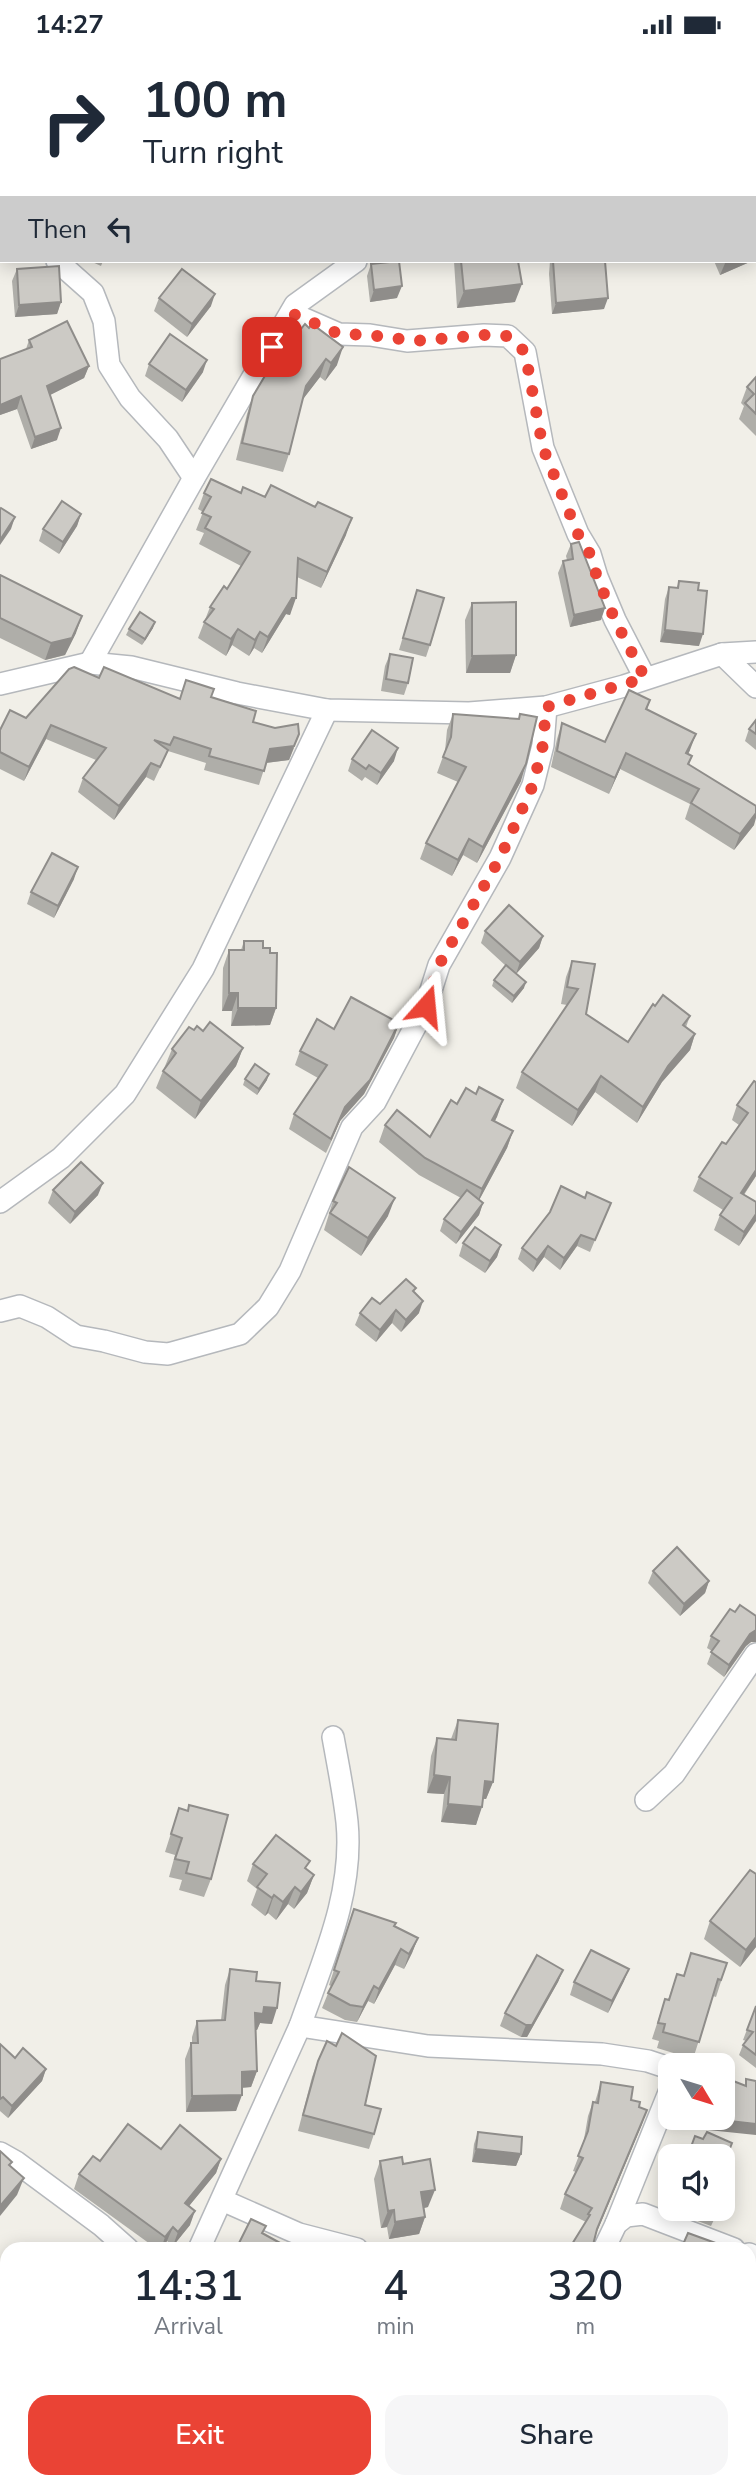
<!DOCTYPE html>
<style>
:root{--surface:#fff;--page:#f6f6f7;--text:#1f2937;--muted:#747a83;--accent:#ea4335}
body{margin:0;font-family:"Nunito Sans",sans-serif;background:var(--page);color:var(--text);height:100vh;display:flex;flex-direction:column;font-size:26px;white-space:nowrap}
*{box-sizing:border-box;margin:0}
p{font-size:23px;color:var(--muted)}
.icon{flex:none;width:38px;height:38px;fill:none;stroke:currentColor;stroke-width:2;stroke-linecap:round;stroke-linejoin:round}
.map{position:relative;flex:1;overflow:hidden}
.sheet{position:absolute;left:0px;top:2193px;width:756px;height:247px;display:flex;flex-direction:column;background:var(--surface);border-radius:21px 21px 0 0;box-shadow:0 4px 18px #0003}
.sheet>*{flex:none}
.top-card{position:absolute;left:0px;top:0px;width:756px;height:214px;box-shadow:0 4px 18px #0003;background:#fff;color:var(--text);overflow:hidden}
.needle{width:46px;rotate:128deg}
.buttons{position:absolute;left:658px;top:2004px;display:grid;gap:14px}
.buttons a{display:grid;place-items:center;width:77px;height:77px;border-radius:14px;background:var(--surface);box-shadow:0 4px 18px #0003;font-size:35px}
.pin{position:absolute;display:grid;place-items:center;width:60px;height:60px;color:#fff;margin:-30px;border-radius:14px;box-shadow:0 4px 10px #0006}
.me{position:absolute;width:77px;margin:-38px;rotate:18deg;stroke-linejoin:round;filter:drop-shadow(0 0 5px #0008)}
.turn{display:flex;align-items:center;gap:24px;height:147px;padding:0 28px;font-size:32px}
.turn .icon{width:91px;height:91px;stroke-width:2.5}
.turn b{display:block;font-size:49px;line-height:60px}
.then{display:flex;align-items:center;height:66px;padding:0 28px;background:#0003;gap:14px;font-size:26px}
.eta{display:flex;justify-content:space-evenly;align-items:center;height:119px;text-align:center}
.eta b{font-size:42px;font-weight:600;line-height:49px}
.cta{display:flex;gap:14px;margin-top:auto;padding:14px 28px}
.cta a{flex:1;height:80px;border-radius:21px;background:var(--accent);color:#fff;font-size:28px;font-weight:600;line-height:80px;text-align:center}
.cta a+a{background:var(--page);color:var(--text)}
.status{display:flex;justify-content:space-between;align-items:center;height:49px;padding:0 35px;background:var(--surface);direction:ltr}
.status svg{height:19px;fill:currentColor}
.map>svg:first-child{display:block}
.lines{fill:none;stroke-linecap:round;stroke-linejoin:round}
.minor-casing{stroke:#b5b8bc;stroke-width:24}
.minor{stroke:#fff;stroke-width:21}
.wall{fill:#afaea9}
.shaded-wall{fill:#8f8d8a}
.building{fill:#cccac5;stroke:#8f8d8a;stroke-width:2}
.route{stroke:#ea4335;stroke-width:12;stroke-dasharray:0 21.6}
</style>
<div class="status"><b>14:27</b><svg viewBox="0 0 49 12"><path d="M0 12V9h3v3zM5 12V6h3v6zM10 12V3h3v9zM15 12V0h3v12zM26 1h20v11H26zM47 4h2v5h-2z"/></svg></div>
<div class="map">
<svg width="756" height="2438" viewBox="0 0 756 2438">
<rect width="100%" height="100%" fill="#f1efe8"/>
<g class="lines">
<g class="minor-casing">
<g id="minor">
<path d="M 0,184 L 2,185"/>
<path d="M 57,212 L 93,244 L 104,272 L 109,316 L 130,349 L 168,390 L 194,429"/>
<path d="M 291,264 L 339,285 L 370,286 L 407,292 L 484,286 L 508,287 L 525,303 L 543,399 L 578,485 L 590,505 L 597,528 L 615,571 L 645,629"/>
<path d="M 722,605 L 756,638"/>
<path d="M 90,614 L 194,429 L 295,256 L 356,212"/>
<path d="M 0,635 L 90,614 L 131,618 L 237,644 L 327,661 L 469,664 L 546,658 L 624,637 L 722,605 L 756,603"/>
<path d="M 0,1153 L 61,1109 L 125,1045 L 203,920 L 327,661"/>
<path d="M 0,1262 L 20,1257 L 47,1268 L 76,1287 L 104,1292 L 145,1303 L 168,1305 L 240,1285 L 268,1258 L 290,1222 L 352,1078 L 375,1053 L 426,957 L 439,916 L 500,809 L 533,736 L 543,696 L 546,658"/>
<path d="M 646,1751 L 674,1725 L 756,1605"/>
<path d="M 300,1977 C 323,1911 354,1844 347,1773 C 344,1745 338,1716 333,1688"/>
<path d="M 0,2104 L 16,2113 L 101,2176 L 128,2200"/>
<path d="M 222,2151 L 299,2185 L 357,2200"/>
<path d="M 616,2175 L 670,2041"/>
<path d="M 199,2200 L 300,1977 L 428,1997 L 602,2005 L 648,2012 L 666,2018 L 670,2024"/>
<path d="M 604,2200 L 616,2175 L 626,2167 L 643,2165 L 734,2200"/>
<path d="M 749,2205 L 756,2208"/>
<path d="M 99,2438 L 103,2432"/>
<path d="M 332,2438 L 334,2432"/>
</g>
</g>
<use href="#minor" class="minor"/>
</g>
<g class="wall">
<path d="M 0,0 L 55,0 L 55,2 L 2,2 L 2,25 L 0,24 Z"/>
<path d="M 90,212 L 103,212 L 101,217 Z"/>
<path d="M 454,212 L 518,212 L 515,253 L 457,259 Z"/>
<path d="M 550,212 L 605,212 L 604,260 L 552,265 L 549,225 Z"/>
<path d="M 714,212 L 752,212 L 720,226 Z"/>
<path d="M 371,215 L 397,249 L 370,253 L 367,227 Z"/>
<path d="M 17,220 L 61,253 L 57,265 L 15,268 L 12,232 Z"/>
<path d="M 159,249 L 211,257 L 187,288 L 154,262 Z"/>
<path d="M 309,279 L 337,316 L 325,332 L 320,328 L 303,350 L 289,405 L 283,423 L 236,411 L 247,365 L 253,347 Z"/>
<path d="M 29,291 L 89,317 L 84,329 L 50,346 L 57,391 L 31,400 L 17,360 L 0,366 L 0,310 L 26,300 Z"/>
<path d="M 149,315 L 203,323 L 182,353 L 145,327 Z"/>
<path d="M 756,328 L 756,387 L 739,370 L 744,357 L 741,354 L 747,338 Z"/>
<path d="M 204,444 L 241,444 L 346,486 L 321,539 L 297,528 L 290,566 L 286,565 L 262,604 L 254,599 L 249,607 L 232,596 L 226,607 L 198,589 L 210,558 L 227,540 L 241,517 L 199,495 L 204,484 L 196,481 L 203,463 L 198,460 Z"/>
<path d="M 81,465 L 77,477 L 59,505 L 39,492 L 43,480 Z"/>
<path d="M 571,495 L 601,571 L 570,578 L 558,524 L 563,512 L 567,511 L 566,507 Z"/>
<path d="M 0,526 L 76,584 L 65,606 L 45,611 L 0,589 Z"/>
<path d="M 679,532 L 698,541 L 699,597 L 660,593 L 665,550 L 669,538 L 677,539 Z"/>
<path d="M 417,541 L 430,596 L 426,608 L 399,601 Z"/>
<path d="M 472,554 L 516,606 L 510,624 L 466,624 L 465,571 Z"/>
<path d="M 153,579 L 142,596 L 126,586 L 129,580 Z"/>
<path d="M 390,605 L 408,634 L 404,646 L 381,642 L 385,617 Z"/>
<path d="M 99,629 L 180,650 L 186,631 L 211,648 L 253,673 L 294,699 L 289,711 L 266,714 L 259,736 L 204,721 L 206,714 L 168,702 L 154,732 L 146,728 L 114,771 L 78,743 L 83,729 L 96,711 L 46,690 L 24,732 L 0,720 L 0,681 L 26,669 Z"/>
<path d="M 650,651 L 647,661 L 690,701 L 688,705 L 692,707 L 689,716 L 754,776 L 734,801 L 685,770 L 690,755 L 620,720 L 609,745 L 551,718 L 557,690 L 562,674 L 605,693 Z"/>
<path d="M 453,665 L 519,670 L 520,665 L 521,732 L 477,814 L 463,806 L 452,827 L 420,810 L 426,794 L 458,733 L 437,724 L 445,702 L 447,681 Z"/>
<path d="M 756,671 L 756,701 L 745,692 L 749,680 Z"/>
<path d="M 352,710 L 394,712 L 377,736 L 365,728 L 362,732 L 348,722 Z"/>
<path d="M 74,830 L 54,869 L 27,855 L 31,843 Z"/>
<path d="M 485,882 L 543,887 L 539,899 L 516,925 L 524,939 L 512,954 L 492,937 L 494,931 L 506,917 L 481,894 Z"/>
<path d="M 244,892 L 263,899 L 276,959 L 270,976 L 231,977 L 232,962 L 222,962 L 223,919 L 229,901 L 241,901 Z"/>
<path d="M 572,912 L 586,965 L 628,993 L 655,957 L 690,967 L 686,978 L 695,985 L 690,1001 L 662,1033 L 637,1074 L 595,1043 L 572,1077 L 516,1039 L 522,1023 L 567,956 L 561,955 L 566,928 Z"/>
<path d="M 399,974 L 394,989 L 364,1045 L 340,1072 L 326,1104 L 289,1080 L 294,1065 L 318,1029 L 295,1016 L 300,1002 L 334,980 Z"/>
<path d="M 194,981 L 203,982 L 243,999 L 236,1017 L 195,1070 L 156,1039 L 172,1000 Z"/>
<path d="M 245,1030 L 267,1031 L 257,1046 L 243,1036 Z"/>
<path d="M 756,1033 L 756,1127 L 744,1146 L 756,1153 L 739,1197 L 714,1181 L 720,1166 L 723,1161 L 693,1142 L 699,1128 L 726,1095 L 739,1076 L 732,1071 L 737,1056 Z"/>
<path d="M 476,1045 L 503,1051 L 495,1072 L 513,1082 L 507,1099 L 479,1151 L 483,1154 L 479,1166 L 456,1195 L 440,1182 L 444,1170 L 461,1149 L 419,1126 L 379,1093 L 385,1076 L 430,1088 L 457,1055 Z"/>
<path d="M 53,1141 L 98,1146 L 70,1175 L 48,1154 Z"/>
<path d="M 333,1152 L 388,1167 L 361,1207 L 324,1181 Z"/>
<path d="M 606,1165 L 590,1203 L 577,1197 L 560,1221 L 544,1208 L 533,1223 L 518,1210 L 522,1199 Z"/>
<path d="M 463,1194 L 501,1196 L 497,1208 L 485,1224 L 459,1207 Z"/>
<path d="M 414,1243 L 419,1264 L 401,1283 L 392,1274 L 376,1293 L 355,1276 L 360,1264 Z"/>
<path d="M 653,1522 L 709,1532 L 705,1544 L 680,1567 L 648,1534 Z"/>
<path d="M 735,1563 L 756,1567 L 756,1593 L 751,1593 L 746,1597 L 724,1628 L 707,1615 L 712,1602 L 707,1599 L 711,1587 Z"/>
<path d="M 458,1671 L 493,1733 L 486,1750 L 483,1750 L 476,1776 L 441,1773 L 444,1745 L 427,1744 L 431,1707 L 437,1689 L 451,1690 Z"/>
<path d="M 179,1759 L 211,1830 L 204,1848 L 179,1841 L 182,1831 L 169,1828 L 175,1806 L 165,1803 Z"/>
<path d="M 253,1815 L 307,1821 L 314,1826 L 307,1844 L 294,1860 L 288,1855 L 276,1871 L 268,1864 L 265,1867 L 251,1856 L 257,1840 L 247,1832 Z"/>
<path d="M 710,1872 L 756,1898 L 740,1918 L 704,1890 Z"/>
<path d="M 349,1875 L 394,1877 L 418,1889 L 412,1904 L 404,1920 L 395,1916 L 374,1955 L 368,1952 L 357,1973 L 345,1971 L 322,1959 L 331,1937 L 329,1936 Z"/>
<path d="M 691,1904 L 727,1914 L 716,1948 L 713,1947 L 693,2010 L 657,1999 L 659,1992 L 652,1990 L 665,1950 L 668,1951 L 677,1925 L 683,1927 Z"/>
<path d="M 230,1920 L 256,1932 L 272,1975 L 260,1974 L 257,1981 L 255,1981 L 257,2022 L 251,2038 L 242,2039 L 236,2062 L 186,2063 L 185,2010 L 191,1994 L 192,1994 L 192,1988 L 197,1972 L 221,1971 L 225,1936 Z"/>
<path d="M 563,1921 L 558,1933 L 527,1988 L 521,1988 L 500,1977 L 505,1964 Z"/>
<path d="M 624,1932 L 608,1964 L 570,1946 L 574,1933 Z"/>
<path d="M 756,1957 L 756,2019 L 739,2006 L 743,1996 L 746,1992 L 743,1991 Z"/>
<path d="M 0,1995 L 15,2009 L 46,2020 L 42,2032 L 8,2069 L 0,2062 Z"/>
<path d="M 318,2012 L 365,2056 L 374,2085 L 369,2100 L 298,2082 L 312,2028 Z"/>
<path d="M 601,2033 L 639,2058 L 642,2075 L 596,2185 L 569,2200 L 586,2173 L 560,2160 L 565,2145 L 576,2123 L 573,2122 L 583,2096 L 588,2067 L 593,2053 L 595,2053 Z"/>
<path d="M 478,2083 L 521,2105 L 516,2117 L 472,2113 L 474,2095 Z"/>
<path d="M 161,2100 L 221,2110 L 216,2124 L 189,2157 L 190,2176 L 173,2197 L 167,2192 L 162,2200 L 157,2200 L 74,2140 L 79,2125 L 100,2112 Z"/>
<path d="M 380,2112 L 403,2115 L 428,2158 L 424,2159 L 425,2168 L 419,2185 L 389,2190 L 387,2178 L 381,2179 L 374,2130 Z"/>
<path d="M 682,2160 L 719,2160 L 711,2177 L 695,2171 L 697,2166 Z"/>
<path d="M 749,2268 L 754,2339 L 756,2391 L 756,2405 L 753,2403 L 749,2407 Z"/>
<path d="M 204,2432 L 252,2432 L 250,2438 L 202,2438 Z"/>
<path d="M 406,2432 L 491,2432 L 489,2436 L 484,2433 L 481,2438 L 477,2435 Z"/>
<path d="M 542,2432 L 558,2432 L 554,2438 L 550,2438 Z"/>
<path d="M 686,2432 L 729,2432 L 726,2438 L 697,2438 Z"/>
</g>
<g class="shaded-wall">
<path d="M 756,124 L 756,139 L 754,140 L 754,125 Z"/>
<path d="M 726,212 L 752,212 L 720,226 Z"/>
<path d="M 522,235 L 515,253 L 457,259 L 464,242 Z"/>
<path d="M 402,237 L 397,249 L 370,253 L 374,241 Z"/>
<path d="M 215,245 L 211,257 L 187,288 L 192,275 Z"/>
<path d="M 608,249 L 604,260 L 552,265 L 556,254 Z"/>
<path d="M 61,253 L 57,265 L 15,268 L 19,256 Z"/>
<path d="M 343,298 L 337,316 L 325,332 L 331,314 Z"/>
<path d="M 326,310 L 320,328 L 300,354 L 306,337 Z"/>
<path d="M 207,311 L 203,323 L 182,353 L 186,341 Z"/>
<path d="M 89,317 L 84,329 L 42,350 L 47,337 Z"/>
<path d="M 21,347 L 17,360 L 0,366 L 0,356 Z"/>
<path d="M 61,379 L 57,391 L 31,400 L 35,388 Z"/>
<path d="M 81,465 L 77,477 L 59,505 L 63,493 Z"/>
<path d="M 15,468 L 11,480 L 0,496 L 0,491 Z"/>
<path d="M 352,469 L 346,486 L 321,539 L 327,523 Z"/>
<path d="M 292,549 L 296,549 L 290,566 L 286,565 L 262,604 L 268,588 Z"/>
<path d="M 605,559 L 601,571 L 570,578 L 574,566 Z"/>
<path d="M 82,567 L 76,584 L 65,606 L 45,611 L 51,594 Z"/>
<path d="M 155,573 L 153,579 L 142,596 L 145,590 Z"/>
<path d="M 238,580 L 232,596 L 226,607 L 231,590 Z"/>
<path d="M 665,581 L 703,585 L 699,597 L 660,593 Z"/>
<path d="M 260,583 L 254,599 L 249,607 L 255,591 Z"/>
<path d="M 516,606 L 510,624 L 466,624 L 472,607 Z"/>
<path d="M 51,676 L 46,690 L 24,732 L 29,718 Z"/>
<path d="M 299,685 L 289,711 L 265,714 L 270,700 Z"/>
<path d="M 696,685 L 690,701 L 681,720 L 686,704 Z"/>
<path d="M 398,699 L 394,712 L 377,736 L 381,724 Z"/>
<path d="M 626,704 L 620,720 L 609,745 L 615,729 Z"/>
<path d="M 151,714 L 146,728 L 114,771 L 119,757 Z"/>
<path d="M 526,715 L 521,732 L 477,814 L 483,798 Z"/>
<path d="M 756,764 L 756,769 L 754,776 L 734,801 L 740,785 Z"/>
<path d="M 469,790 L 463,806 L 452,827 L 458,811 Z"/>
<path d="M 78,818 L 74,830 L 54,869 L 58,857 Z"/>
<path d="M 543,887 L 539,899 L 516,925 L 520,913 Z"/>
<path d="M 526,933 L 524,939 L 512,954 L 514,947 Z"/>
<path d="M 229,944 L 238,944 L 232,962 L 222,962 Z"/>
<path d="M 238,959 L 276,959 L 270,976 L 231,977 Z"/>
<path d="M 399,974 L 394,989 L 364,1045 L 340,1072 L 326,1104 L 345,1058 Z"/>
<path d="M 695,985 L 690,1001 L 662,1033 L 637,1074 L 643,1058 L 668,1017 Z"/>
<path d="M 243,999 L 236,1017 L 195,1070 L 201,1052 Z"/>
<path d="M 269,1025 L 267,1031 L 257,1046 L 259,1040 Z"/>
<path d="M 601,1027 L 595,1043 L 572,1077 L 578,1061 Z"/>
<path d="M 503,1051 L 497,1068 L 486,1088 L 492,1071 Z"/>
<path d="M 513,1082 L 507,1099 L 476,1157 L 482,1140 Z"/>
<path d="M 756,1121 L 756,1127 L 735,1158 L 741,1144 Z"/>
<path d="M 103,1134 L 98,1146 L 70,1175 L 75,1163 Z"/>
<path d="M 395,1149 L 388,1167 L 361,1207 L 368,1189 Z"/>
<path d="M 483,1154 L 479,1166 L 456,1195 L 461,1183 Z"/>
<path d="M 756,1165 L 756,1172 L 739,1197 L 744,1183 Z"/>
<path d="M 581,1186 L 577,1197 L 560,1221 L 564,1209 Z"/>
<path d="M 501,1196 L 497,1208 L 485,1224 L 490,1212 Z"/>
<path d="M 548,1197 L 544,1208 L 533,1223 L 537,1211 Z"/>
<path d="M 423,1252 L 419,1264 L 401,1283 L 406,1271 Z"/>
<path d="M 396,1261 L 392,1274 L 376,1293 L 380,1281 Z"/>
<path d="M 709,1532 L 705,1544 L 680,1567 L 684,1555 Z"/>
<path d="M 756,1581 L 756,1593 L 751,1593 L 746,1597 L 724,1628 L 729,1616 L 750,1585 Z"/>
<path d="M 434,1726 L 450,1728 L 444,1745 L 427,1744 Z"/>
<path d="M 485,1732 L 493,1733 L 486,1750 L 478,1749 Z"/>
<path d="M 448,1755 L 482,1758 L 476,1776 L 441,1773 Z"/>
<path d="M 314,1826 L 307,1844 L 294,1860 L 301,1843 Z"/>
<path d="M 295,1838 L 288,1855 L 276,1871 L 283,1853 Z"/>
<path d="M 274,1846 L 268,1864 L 265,1867 L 272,1849 Z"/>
<path d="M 756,1888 L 756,1898 L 740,1918 L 746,1901 Z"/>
<path d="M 418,1889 L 412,1904 L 404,1920 L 409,1905 Z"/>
<path d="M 401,1900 L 395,1916 L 374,1955 L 379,1940 Z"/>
<path d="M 629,1920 L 624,1932 L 608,1964 L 612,1952 Z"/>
<path d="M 563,1921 L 558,1933 L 527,1988 L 521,1988 L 526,1976 Z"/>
<path d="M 374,1937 L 368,1952 L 357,1973 L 363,1958 Z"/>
<path d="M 264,1958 L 277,1959 L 272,1975 L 260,1974 L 257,1981 L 249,1980 L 255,1964 Z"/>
<path d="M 46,2020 L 42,2032 L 8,2069 L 12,2057 Z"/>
<path d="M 257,2022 L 251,2038 L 236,2039 L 242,2023 Z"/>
<path d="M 242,2046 L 236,2062 L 186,2063 L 192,2047 Z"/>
<path d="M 647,2061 L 642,2075 L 592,2194 L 597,2180 Z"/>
<path d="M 712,2070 L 756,2075 L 756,2086 L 708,2081 Z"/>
<path d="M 476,2100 L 521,2105 L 516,2117 L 472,2113 Z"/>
<path d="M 221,2110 L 216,2124 L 180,2168 L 185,2154 Z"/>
<path d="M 24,2129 L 17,2146 L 0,2167 L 0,2157 Z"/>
<path d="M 435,2141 L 428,2158 L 415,2161 L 421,2143 Z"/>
<path d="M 394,2161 L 387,2178 L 381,2179 L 388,2162 Z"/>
<path d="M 195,2162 L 190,2176 L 173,2197 L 178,2183 Z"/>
<path d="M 425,2168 L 419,2185 L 389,2190 L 395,2173 Z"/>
<path d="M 173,2178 L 167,2192 L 161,2200 L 165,2188 Z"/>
<path d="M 756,2391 L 753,2403 L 749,2407 L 752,2395 Z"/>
<path d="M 474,2432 L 477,2432 L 474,2438 L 469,2438 Z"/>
</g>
<g class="building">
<path d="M 0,0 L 53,0 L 52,2 L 2,2 L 2,8 L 0,7 Z"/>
<path d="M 600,0 L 665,0 L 663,2 L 598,2 Z"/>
<path d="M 666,0 L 703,0 L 701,2 L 668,2 Z"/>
<path d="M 756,94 L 756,124 L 754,125 L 754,95 Z"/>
<path d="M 399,212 L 402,237 L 374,241 L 371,215 Z"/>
<path d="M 461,212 L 518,212 L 522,235 L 464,242 Z"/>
<path d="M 553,212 L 605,212 L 608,249 L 556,254 Z"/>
<path d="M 59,217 L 61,253 L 19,256 L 17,220 Z"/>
<path d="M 182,220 L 215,245 L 192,275 L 159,249 Z"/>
<path d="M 67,272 L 89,317 L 47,337 L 61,379 L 35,388 L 21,347 L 0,356 L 0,310 L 32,298 L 29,291 Z"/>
<path d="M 305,275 L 309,279 L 312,275 L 343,298 L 331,314 L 326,310 L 306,337 L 289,405 L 242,394 L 253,347 L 269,320 Z"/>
<path d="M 170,285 L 207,311 L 186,341 L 149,315 Z"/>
<path d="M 756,328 L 756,365 L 745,354 L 754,345 L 747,338 Z"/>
<path d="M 211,430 L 241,444 L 243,438 L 265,448 L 271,436 L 315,458 L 318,453 L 352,469 L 327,523 L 298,509 L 296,549 L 292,549 L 268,588 L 260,583 L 255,591 L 238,580 L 231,590 L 204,573 L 214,560 L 210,558 L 224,537 L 227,540 L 250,503 L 205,479 L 211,468 L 202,464 L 211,448 L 204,444 Z"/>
<path d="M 62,452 L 81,465 L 63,493 L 43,480 Z"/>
<path d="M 1,459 L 15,468 L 0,491 L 0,460 Z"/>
<path d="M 579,493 L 605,559 L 574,566 L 563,512 L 573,510 L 571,495 Z"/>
<path d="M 0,526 L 82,567 L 72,589 L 51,594 L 0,569 Z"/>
<path d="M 679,532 L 699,534 L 698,541 L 707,542 L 703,585 L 665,581 L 669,538 L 678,539 Z"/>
<path d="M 417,541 L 444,549 L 430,596 L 403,589 Z"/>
<path d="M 516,553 L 516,606 L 472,607 L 472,554 Z"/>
<path d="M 140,563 L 155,573 L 145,590 L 129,580 Z"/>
<path d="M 390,605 L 413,609 L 408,634 L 386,630 Z"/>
<path d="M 74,618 L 99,629 L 104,618 L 180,650 L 186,631 L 214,640 L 211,648 L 256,662 L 253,673 L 275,679 L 298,675 L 299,685 L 294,697 L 270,700 L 264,722 L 209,707 L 211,700 L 174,688 L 170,696 L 154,691 L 168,701 L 160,718 L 151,714 L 119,757 L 83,729 L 106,699 L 51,676 L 29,718 L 0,703 L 0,681 L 10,661 L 26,669 L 69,620 Z"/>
<path d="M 629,641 L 650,651 L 646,660 L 696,685 L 686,704 L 692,707 L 688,715 L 756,757 L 756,764 L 740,785 L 691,754 L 699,740 L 626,704 L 615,729 L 557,702 L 562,674 L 605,693 Z"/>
<path d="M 453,665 L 519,670 L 520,665 L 537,668 L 526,715 L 483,798 L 469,790 L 458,811 L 426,794 L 466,718 L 443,708 L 451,688 Z"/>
<path d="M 756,671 L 756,685 L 749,680 Z"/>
<path d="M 372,681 L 398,699 L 381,724 L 369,716 L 366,720 L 352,710 Z"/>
<path d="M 52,804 L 78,818 L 58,857 L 31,843 Z"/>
<path d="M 509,856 L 543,887 L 520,913 L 485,882 Z"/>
<path d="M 244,892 L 263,892 L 263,899 L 270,899 L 270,904 L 277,904 L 276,959 L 238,959 L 238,944 L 229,944 L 229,901 L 244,901 Z"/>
<path d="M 572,912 L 595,915 L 586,965 L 628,993 L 653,955 L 655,957 L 663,946 L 690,967 L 683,976 L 695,985 L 668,1017 L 643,1058 L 601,1027 L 578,1061 L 522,1023 L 578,940 L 567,938 Z"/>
<path d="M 506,916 L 526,933 L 514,947 L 494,931 Z"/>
<path d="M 351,948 L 399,974 L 370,1031 L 345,1058 L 331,1090 L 294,1065 L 327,1016 L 300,1002 L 317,970 L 334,980 Z"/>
<path d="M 210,973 L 243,999 L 201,1052 L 163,1022 L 176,1004 L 172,1000 L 189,978 L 194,981 L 197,977 L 203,982 Z"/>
<path d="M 255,1015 L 269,1025 L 259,1040 L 245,1030 Z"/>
<path d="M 754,1032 L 756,1033 L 756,1121 L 741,1144 L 756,1153 L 756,1165 L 744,1183 L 720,1166 L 732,1149 L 699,1128 L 722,1093 L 726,1095 L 748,1064 L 737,1056 Z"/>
<path d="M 479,1038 L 503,1051 L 492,1071 L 513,1082 L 482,1140 L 425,1109 L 385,1076 L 397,1061 L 430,1088 L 451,1051 L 457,1055 L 466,1039 L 476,1045 Z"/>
<path d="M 81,1113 L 103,1134 L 75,1163 L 53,1141 Z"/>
<path d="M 349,1118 L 395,1149 L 368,1189 L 330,1164 L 337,1154 L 333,1152 Z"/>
<path d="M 561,1137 L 585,1149 L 587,1143 L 611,1154 L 595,1191 L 581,1186 L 564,1209 L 548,1197 L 537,1211 L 522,1199 L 550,1163 Z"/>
<path d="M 467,1141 L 483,1154 L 461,1183 L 444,1170 Z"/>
<path d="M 475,1178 L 501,1196 L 490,1212 L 463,1194 Z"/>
<path d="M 406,1230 L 416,1239 L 413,1242 L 423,1252 L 406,1271 L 396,1261 L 380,1281 L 360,1264 L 372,1249 L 380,1255 Z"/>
<path d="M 677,1498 L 709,1532 L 684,1555 L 653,1522 Z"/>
<path d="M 740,1556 L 756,1567 L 756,1581 L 750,1585 L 729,1616 L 711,1603 L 719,1592 L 711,1587 L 730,1560 L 735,1563 Z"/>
<path d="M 458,1671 L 498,1675 L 493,1733 L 485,1732 L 482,1758 L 448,1755 L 450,1728 L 434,1726 L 437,1689 L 456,1691 Z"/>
<path d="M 189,1756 L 228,1766 L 211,1830 L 186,1824 L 189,1813 L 175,1810 L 182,1789 L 171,1785 L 179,1759 L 188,1762 Z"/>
<path d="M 276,1786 L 310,1812 L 305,1819 L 314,1826 L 301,1843 L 295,1838 L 283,1853 L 274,1846 L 272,1849 L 257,1838 L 267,1825 L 253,1815 Z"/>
<path d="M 750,1821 L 756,1825 L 756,1888 L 746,1901 L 710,1872 Z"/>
<path d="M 354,1860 L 396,1874 L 394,1877 L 418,1889 L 409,1905 L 401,1900 L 379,1940 L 374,1937 L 363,1958 L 350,1956 L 328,1944 L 339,1923 L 334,1921 Z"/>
<path d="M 591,1901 L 629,1920 L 612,1952 L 574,1933 Z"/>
<path d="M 691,1904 L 727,1914 L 721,1931 L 718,1930 L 699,1993 L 663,1983 L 665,1975 L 658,1974 L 665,1950 L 669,1951 L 677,1925 L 684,1927 Z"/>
<path d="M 537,1906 L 563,1921 L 532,1976 L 526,1976 L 505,1964 Z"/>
<path d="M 230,1920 L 257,1923 L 256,1932 L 280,1934 L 277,1959 L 264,1958 L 263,1965 L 255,1964 L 257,2022 L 242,2023 L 242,2046 L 192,2047 L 191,1994 L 198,1994 L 197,1972 L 225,1971 Z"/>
<path d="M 756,1957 L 756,2006 L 743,1996 L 753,1983 L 747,1981 Z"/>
<path d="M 342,1984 L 376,2007 L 365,2056 L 381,2060 L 374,2085 L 303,2066 L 318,2012 L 327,1992 L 336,1997 Z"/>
<path d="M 0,1995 L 15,2009 L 23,1999 L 46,2020 L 12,2057 L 3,2048 L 0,2050 Z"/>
<path d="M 723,2028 L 746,2037 L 746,2030 L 756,2032 L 756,2075 L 712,2070 L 713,2068 L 723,2068 Z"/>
<path d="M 601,2033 L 633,2038 L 631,2051 L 640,2053 L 639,2058 L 647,2061 L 597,2180 L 593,2196 L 600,2200 L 569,2200 L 590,2166 L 588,2165 L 592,2159 L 565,2145 L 583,2109 L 578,2107 L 588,2082 L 593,2053 L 598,2054 Z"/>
<path d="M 128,2075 L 161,2100 L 180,2076 L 221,2110 L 185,2154 L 195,2162 L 178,2183 L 173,2178 L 165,2188 L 79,2125 L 93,2107 L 100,2112 Z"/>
<path d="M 478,2083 L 522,2088 L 521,2105 L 476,2100 Z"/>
<path d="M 707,2083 L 732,2094 L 727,2107 L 731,2109 L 724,2125 L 726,2126 L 723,2134 L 728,2136 L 723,2148 L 723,2107 L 681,2107 L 682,2104 L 688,2106 L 695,2087 L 703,2090 Z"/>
<path d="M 0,2102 L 12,2113 L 9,2116 L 24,2129 L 0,2157 Z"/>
<path d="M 402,2108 L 403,2115 L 430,2110 L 435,2141 L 421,2143 L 425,2168 L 395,2173 L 394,2161 L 388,2162 L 380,2112 Z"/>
<path d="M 251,2170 L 266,2177 L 262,2184 L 291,2200 L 236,2200 Z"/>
<path d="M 688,2184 L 721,2196 L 720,2200 L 681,2200 Z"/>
<path d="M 756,2251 L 756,2320 L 752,2329 L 756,2330 L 754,2339 L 756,2340 L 756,2371 L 754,2376 L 756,2376 L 756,2391 L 752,2395 L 749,2394 L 749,2268 Z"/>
<path d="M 212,2432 L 252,2432 L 250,2438 L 228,2438 Z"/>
<path d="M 282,2432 L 316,2432 L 313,2438 L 279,2438 Z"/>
<path d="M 406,2432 L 474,2432 L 469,2438 L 402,2438 Z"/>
</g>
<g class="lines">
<path class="route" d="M 272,298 L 291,264 L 339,285 L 370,286 L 415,292 L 484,286 L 508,287 L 525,303 L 543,399 L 578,485 L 590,505 L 597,528 L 615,571 L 645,629 L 546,658 L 543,696 L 533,736 L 500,809 L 439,916 L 426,957"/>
</g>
</svg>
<div class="buttons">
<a><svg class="needle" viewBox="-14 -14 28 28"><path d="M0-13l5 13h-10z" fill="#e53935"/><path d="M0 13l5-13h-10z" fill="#747a83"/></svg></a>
<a><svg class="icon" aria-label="sound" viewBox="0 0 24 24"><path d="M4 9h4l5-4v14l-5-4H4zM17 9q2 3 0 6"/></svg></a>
</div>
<div class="pin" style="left:272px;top:298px;background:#d93025"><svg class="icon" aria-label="arrive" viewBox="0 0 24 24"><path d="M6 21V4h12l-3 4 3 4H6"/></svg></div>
<svg class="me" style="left:426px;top:957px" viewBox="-20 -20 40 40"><path d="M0-17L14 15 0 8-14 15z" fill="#ea4335" stroke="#fff" stroke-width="4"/></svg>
<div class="top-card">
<div class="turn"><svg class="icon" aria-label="right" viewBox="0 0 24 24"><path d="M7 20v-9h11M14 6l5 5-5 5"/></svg><div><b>100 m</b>Turn right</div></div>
<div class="then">Then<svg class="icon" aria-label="left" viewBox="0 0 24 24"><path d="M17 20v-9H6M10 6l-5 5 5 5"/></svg></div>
</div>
<section class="sheet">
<div class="eta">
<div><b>14:31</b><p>Arrival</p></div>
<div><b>4</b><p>min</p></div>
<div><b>320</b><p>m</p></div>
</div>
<div class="cta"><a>Exit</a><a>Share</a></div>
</section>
</div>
